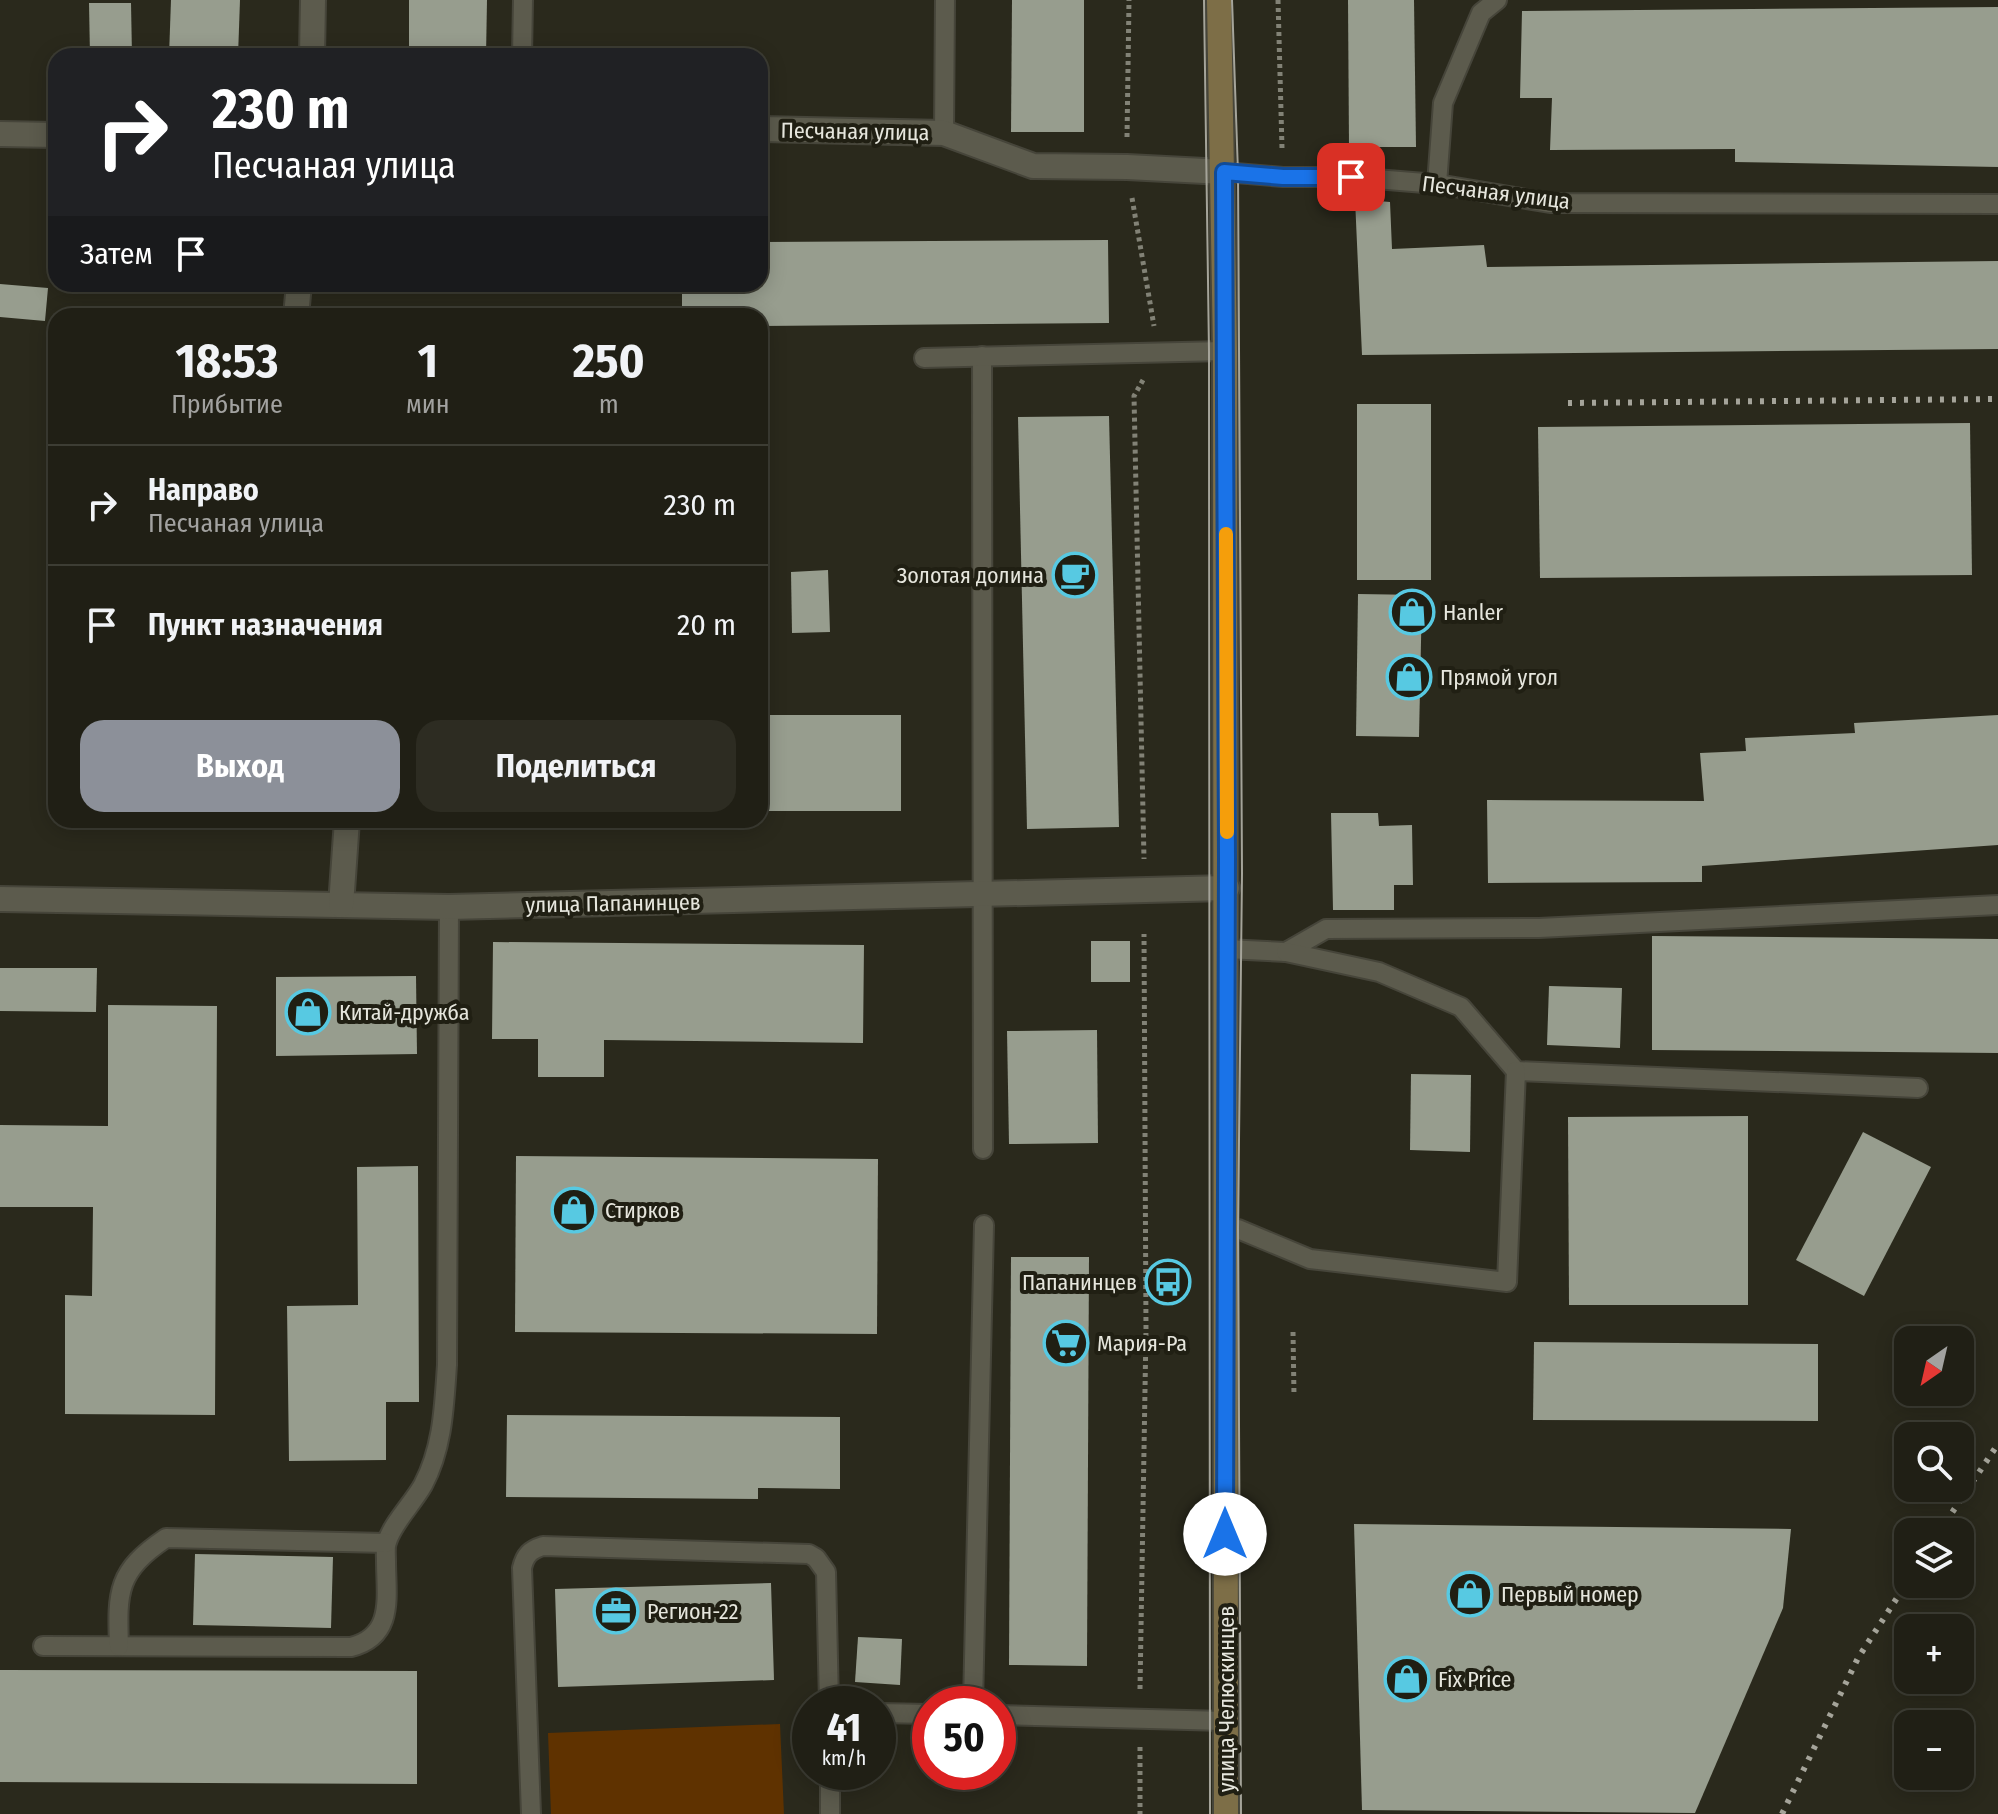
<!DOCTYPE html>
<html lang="ru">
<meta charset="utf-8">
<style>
:root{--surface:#201f15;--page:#2d2c22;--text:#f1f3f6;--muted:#a2a2a0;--line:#3d3d34;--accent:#8c9099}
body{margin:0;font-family:"Fira Sans Condensed",sans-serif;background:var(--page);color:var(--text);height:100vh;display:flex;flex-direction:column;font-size:30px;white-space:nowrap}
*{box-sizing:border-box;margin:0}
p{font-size:26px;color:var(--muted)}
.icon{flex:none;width:44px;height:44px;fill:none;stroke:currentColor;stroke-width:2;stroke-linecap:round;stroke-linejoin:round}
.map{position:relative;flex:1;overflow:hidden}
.details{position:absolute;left:48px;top:308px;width:720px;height:520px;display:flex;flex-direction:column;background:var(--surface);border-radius:24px;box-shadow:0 4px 20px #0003,0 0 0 2px var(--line)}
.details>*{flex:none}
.banner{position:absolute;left:48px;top:48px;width:720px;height:244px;border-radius:24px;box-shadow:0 4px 20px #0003,0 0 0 2px var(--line);background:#202124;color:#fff;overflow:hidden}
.needle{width:52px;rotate:214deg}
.tools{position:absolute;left:1894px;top:1326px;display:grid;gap:16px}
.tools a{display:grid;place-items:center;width:80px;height:80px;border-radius:16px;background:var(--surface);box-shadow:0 4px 20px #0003,0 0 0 2px var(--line);font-size:40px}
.speed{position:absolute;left:792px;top:1686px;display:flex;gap:16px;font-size:40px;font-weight:700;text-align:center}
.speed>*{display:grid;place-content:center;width:104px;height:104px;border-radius:50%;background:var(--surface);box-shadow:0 4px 20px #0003,0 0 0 2px var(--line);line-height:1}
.speed small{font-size:20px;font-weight:400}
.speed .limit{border:12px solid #d22;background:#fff;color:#111}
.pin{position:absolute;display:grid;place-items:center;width:68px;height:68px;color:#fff;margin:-34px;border-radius:16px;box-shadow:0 4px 12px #0006}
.me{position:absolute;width:88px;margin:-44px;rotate:0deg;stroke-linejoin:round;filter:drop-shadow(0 0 6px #0008)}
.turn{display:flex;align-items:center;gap:28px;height:168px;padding:0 32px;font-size:36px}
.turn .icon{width:104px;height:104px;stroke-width:2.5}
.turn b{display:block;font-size:56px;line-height:68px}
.then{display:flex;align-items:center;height:76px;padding:0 32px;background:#0003;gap:16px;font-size:30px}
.eta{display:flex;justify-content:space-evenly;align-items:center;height:136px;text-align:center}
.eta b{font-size:48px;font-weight:700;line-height:56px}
.primary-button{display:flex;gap:16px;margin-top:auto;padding:16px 32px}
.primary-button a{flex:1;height:92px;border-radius:24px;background:var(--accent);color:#fff;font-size:32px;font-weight:700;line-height:92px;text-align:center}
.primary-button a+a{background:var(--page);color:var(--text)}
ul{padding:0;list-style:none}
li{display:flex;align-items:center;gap:24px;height:120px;padding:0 32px;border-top:2px solid var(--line)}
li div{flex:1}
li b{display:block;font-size:30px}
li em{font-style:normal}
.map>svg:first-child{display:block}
.green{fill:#5f3200}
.building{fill:#979d8e}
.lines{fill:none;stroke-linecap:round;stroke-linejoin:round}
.lane-casing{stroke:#46453a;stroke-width:22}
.street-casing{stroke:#46453a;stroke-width:28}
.secondary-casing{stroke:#46453a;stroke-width:28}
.path{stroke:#828276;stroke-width:5;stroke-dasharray:4 4;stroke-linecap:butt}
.lane{stroke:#5c5b4d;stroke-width:18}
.street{stroke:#5c5b4d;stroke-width:24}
.secondary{stroke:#7d6e47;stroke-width:24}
.tram{stroke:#a5a49a;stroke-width:2}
.rail{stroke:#a5a49a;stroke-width:6;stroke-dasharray:4 8;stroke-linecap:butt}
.route-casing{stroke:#114b97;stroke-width:20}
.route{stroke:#1a73e8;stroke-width:14}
.slow{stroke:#f59e0b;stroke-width:14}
.labels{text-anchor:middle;stroke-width:8;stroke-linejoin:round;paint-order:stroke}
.street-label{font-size:22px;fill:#e6e6dd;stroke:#201f13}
.poi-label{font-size:22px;fill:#e6e6dd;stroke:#201f13;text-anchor:start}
</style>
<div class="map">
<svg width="1998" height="1814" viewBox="0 0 1998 1814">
<rect width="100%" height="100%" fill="#2a291c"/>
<path class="green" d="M 780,1724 L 784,1814 L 551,1814 L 548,1733 Z"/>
<g class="building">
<path d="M 171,0 L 240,0 L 238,56 L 169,56 Z"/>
<path d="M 409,0 L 487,0 L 486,56 L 409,56 Z"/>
<path d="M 1012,0 L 1084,0 L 1084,132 L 1011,132 Z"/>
<path d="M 1348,0 L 1414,0 L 1416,147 L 1349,147 Z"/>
<path d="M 89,3 L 131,3 L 132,56 L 90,56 Z"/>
<path d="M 1998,7 L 1998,167 L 1735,162 L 1735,149 L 1550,150 L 1552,98 L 1520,98 L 1522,11 Z"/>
<path d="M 1355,199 L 1390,202 L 1392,249 L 1484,245 L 1487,267 L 1998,261 L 1998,349 L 1362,355 Z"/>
<path d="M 1108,240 L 1109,323 L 760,326 L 760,316 L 682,316 L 682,284 L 760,284 L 760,242 Z"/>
<path d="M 0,284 L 48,288 L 45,321 L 0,317 Z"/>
<rect x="1357" y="404" width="74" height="176"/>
<path d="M 1109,416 L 1119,827 L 1027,829 L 1018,417 Z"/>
<path d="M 1970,423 L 1972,575 L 1540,578 L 1538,427 Z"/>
<path d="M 828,570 L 830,632 L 792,633 L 791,572 Z"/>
<path d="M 1358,594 L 1422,595 L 1419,737 L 1356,736 Z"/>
<rect x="760" y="715" width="141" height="96"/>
<path d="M 1998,715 L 1998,845 L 1702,866 L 1702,882 L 1488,883 L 1487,800 L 1704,801 L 1700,753 L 1746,751 L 1745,738 L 1855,733 L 1854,723 Z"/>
<path d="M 1331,813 L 1378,813 L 1379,826 L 1412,825 L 1413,885 L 1394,885 L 1394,910 L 1333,910 Z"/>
<path d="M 139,820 L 250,820 L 250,825 L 139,823 Z"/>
<path d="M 1652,936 L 1998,939 L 1998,1053 L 1652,1050 Z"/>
<rect x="1091" y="941" width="39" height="41"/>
<path d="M 493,942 L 864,945 L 863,1043 L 604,1040 L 604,1077 L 538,1077 L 538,1039 L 492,1039 Z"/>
<path d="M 0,968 L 97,968 L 96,1012 L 0,1011 Z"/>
<path d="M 416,976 L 417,1054 L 276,1056 L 276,977 Z"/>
<path d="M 1549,986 L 1622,988 L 1620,1048 L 1547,1045 Z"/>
<path d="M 108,1005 L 217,1006 L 215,1415 L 65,1414 L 65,1295 L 92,1296 L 93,1207 L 0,1207 L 0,1125 L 108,1126 Z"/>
<path d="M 1097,1030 L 1098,1143 L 1009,1144 L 1007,1031 Z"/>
<path d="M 1411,1074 L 1471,1075 L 1470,1152 L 1410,1150 Z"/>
<path d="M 1748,1116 L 1748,1305 L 1569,1305 L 1568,1117 Z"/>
<path d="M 1863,1132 L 1931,1167 L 1864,1296 L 1796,1260 Z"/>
<path d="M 516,1156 L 878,1159 L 877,1334 L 515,1332 Z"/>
<path d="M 418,1166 L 419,1402 L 386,1402 L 386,1460 L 289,1461 L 287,1306 L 358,1305 L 357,1167 Z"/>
<path d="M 1011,1257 L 1089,1257 L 1087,1666 L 1009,1665 Z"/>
<path d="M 1534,1342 L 1818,1344 L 1818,1421 L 1533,1420 Z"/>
<path d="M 507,1415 L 840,1417 L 840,1489 L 758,1488 L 758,1499 L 506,1497 Z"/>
<path d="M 1354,1524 L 1791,1529 L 1783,1608 L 1695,1813 L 1362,1810 Z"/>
<path d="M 195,1554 L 333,1557 L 331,1628 L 193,1625 Z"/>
<path d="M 771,1583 L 774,1680 L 558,1687 L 555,1589 Z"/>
<path d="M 858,1637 L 902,1639 L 900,1685 L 855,1682 Z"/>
<path d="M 0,1670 L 417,1671 L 417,1784 L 0,1782 Z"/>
</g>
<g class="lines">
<g class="lane-casing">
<g id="lane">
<path d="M 522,56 L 523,0"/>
<path d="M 944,133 L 945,0"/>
<path d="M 1224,172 L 1283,177 L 1351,177 L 1437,184 L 1550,203 L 1998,204"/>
<path d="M 1437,184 L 1443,103 L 1481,13 L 1497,0"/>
<path d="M 982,356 L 983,1149"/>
<path d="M 924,358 L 1225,351"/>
<path d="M 1226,949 L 1286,952 L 1326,929 L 1539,928 L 1998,905"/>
<path d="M 1286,952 L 1379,972 L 1461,1007 L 1516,1071 L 1918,1088"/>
<path d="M 1225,1229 L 1238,1229 L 1310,1259 L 1507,1282 L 1516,1071"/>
<path d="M 43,1646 L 351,1647 C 395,1636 386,1596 386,1561 C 386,1555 385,1547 387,1542 C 392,1524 413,1503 423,1485 C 443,1447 444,1407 447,1365 L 449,907"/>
<path d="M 119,1646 C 117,1591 117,1571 166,1538 L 386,1543"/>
<path d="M 973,1704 L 984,1225"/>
<path d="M 878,1713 L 930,1714"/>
<path d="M 998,1715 L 1225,1721"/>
<path d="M 830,1772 L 830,1814"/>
<path d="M 531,1814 L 522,1568 C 525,1555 530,1550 543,1546 L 809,1554 L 816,1558 L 826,1572 L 829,1704"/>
</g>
</g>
<g class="street-casing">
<g id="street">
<path d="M 312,56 L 313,0"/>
<path d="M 760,129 L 944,133 L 1033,166 L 1127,167 L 1224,172"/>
<path d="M 0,134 L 56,135"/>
<path d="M 296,316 L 299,284"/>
<path d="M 0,899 L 449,907 L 1227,888"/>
<path d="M 341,905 L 347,820"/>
</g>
</g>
<g class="secondary-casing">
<path id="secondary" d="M 1219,0 L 1225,351 L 1226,1814"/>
</g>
<g class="path">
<path d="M 1278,0 L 1282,148"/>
<path d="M 1127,137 L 1129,0"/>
<path d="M 1132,198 L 1154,326"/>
<path d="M 1143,380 L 1134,396 L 1144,859"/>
<path d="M 1293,1332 L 1294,1396"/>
<path d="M 1140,1689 L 1146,1330 L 1144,934"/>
<path d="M 1140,1747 L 1140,1814"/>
</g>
<use href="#lane" class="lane"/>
<use href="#street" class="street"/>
<use href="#secondary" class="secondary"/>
<g class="tram">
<path d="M 1204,0 L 1209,351 L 1210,1814"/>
<path d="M 1232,0 L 1238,173 L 1242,873 L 1238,1229 L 1241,1814"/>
</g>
<g class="rail">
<path d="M 1568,403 L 1998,399"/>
<path d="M 1939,1532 L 1998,1444"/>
<path d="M 1782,1814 L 1858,1658 L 1908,1581"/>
</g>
</g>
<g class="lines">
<g class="route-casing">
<path id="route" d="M 1225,1534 L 1227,857 L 1224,172 L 1283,177 L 1351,177"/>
</g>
<use href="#route" class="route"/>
<path class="slow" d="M 1226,534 L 1227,832"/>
</g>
<defs>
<g id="cafe-ring" transform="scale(2.3)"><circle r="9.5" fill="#201f13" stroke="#57c9e2" stroke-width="1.5"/><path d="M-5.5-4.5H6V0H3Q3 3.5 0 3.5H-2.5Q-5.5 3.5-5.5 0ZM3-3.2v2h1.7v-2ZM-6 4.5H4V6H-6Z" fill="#57c9e2"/></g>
<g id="shop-ring" transform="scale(2.3)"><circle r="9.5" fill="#201f13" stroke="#57c9e2" stroke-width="1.5"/><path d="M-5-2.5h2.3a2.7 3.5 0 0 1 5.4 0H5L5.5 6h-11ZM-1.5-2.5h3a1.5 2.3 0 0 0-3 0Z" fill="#57c9e2"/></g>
<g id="bus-ring" transform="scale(2.3)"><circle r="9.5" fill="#201f13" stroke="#57c9e2" stroke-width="1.5"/><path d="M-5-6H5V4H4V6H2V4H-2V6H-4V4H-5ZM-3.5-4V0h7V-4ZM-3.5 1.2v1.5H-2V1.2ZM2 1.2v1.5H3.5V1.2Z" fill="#57c9e2"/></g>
<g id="supermarket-ring" transform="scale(2.3)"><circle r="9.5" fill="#201f13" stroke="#57c9e2" stroke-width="1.5"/><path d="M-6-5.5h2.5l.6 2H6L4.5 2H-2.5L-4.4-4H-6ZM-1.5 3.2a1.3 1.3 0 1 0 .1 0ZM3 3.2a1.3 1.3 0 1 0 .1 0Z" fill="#57c9e2"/></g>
<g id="office-ring" transform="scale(2.3)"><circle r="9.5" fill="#201f13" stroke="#57c9e2" stroke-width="1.5"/><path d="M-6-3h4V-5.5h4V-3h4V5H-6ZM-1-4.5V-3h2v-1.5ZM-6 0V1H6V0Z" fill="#57c9e2"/></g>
</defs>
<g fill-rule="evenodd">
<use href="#cafe-ring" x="1075" y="575"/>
<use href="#shop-ring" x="1412" y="612"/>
<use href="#shop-ring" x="1409" y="677"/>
<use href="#shop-ring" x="308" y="1012"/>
<use href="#shop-ring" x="574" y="1210"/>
<use href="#bus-ring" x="1168" y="1282"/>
<use href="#supermarket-ring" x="1066" y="1343"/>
<use href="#shop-ring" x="1470" y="1594"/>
<use href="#office-ring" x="616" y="1611"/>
<use href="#shop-ring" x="1407" y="1679"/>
</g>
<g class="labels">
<g class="street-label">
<text transform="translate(855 131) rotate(1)" y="8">Песчаная улица</text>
<text transform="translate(1496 192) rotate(7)" y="8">Песчаная улица</text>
<text transform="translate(613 903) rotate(-1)" y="8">улица Папанинцев</text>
<text transform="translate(1226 1699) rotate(-90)" y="8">улица Челюскинцев</text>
</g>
<g class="poi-label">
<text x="1044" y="583" text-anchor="end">Золотая долина</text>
<text x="1443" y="620">Hanler</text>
<text x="1440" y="685">Прямой угол</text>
<text x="339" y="1020">Китай-дружба</text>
<text x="605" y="1218">Стирков</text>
<text x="1137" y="1290" text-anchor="end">Папанинцев</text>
<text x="1097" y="1351">Мария-Ра</text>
<text x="1501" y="1602">Первый номер</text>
<text x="647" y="1619">Регион-22</text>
<text x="1438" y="1687">Fix Price</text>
</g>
</g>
</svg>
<div class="tools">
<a><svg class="needle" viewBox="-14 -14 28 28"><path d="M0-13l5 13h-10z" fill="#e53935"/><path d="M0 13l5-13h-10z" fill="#a2a2a0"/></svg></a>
<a><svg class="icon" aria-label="search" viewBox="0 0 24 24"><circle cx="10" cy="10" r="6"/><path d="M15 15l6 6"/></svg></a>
<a><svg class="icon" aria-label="layers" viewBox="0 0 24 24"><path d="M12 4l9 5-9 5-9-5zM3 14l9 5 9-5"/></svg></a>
<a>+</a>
<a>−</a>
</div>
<div class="speed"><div>41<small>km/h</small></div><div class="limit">50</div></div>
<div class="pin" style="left:1351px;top:177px;background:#d93025"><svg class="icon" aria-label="arrive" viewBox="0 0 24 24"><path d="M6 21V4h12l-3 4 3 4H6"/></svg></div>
<svg class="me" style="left:1225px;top:1534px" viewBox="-20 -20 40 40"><circle r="19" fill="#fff"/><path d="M0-13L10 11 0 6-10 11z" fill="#1a73e8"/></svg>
<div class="banner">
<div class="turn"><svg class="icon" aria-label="right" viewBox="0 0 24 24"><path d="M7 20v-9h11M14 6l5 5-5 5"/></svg><div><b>230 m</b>Песчаная улица</div></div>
<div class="then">Затем<svg class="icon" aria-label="arrive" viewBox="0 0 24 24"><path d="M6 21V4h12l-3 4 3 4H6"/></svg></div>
</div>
<section class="details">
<div class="eta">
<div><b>18:53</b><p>Прибытие</p></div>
<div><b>1</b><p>мин</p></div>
<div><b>250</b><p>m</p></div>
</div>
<ul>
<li><svg class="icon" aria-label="right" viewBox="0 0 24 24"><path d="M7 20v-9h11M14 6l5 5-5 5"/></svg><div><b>Направо</b><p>Песчаная улица</p></div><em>230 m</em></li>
<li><svg class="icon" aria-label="arrive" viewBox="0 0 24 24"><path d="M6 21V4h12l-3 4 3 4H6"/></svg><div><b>Пункт назначения</b></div><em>20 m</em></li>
</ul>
<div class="primary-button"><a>Выход</a><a>Поделиться</a></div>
</section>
</div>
